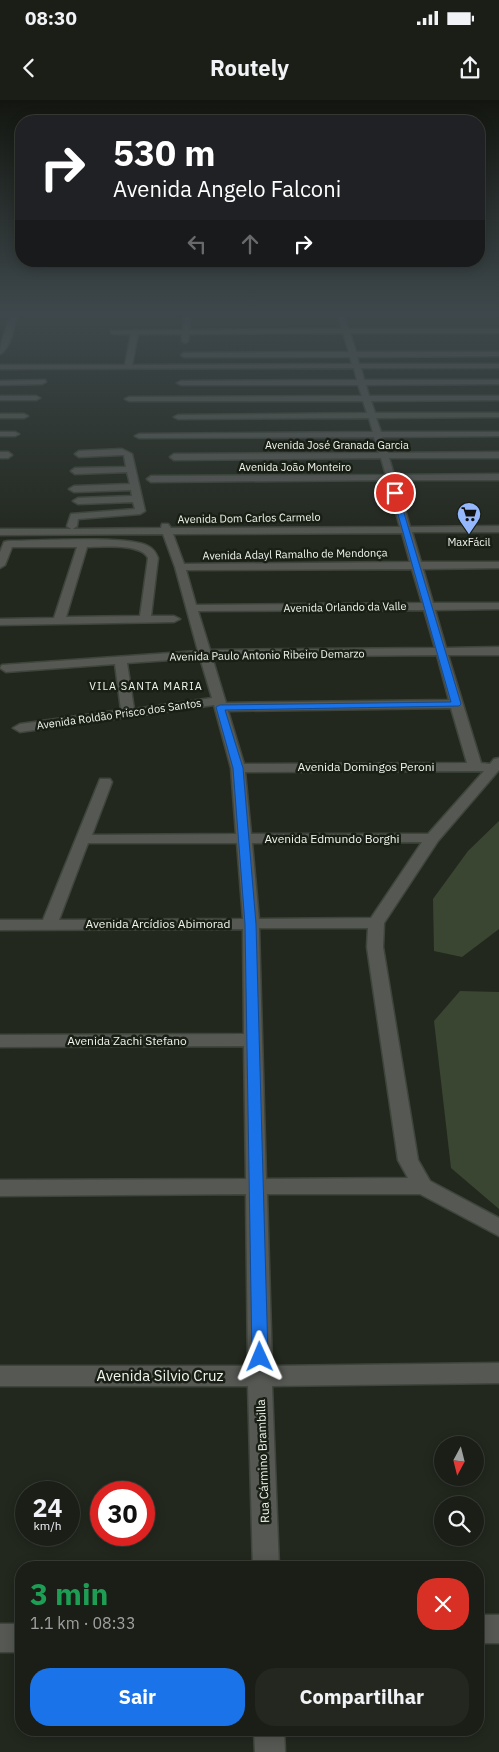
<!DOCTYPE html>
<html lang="pt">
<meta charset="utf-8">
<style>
:root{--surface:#1a1e16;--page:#23271f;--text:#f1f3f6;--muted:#9fa2a1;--line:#383c35;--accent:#1a73e8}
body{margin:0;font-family:"IBM Plex Sans",sans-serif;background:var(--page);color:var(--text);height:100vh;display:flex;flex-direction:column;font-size:19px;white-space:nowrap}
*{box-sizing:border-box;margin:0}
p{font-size:16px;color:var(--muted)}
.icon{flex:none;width:28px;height:28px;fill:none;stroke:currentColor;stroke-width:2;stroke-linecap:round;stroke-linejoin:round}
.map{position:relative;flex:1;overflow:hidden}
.side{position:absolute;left:15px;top:1461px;width:469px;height:175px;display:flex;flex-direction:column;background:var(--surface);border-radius:20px;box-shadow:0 2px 12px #0003,0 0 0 1px var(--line)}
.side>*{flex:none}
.banner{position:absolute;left:15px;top:15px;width:470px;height:152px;border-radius:20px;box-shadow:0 2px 12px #0003,0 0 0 1px var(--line);background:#202124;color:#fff;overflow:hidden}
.needle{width:32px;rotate:187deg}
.controls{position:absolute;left:434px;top:1336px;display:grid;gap:10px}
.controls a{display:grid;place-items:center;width:50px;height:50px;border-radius:50%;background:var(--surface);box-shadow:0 2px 12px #0003,0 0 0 1px var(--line);font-size:25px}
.speed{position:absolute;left:15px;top:1381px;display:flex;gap:10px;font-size:25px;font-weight:700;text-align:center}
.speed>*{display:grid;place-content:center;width:65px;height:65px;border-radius:50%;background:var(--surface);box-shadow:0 2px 12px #0003,0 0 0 1px var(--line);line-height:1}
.speed small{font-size:12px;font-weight:400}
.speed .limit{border:8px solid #d22;background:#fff;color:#111}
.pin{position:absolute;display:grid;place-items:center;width:42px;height:42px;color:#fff;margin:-21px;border:2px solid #fff;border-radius:50%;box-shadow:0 1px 5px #0007}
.me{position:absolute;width:55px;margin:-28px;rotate:359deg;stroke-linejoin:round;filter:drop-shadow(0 0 4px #0008)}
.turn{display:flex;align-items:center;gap:18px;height:105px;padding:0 15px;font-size:22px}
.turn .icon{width:65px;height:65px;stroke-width:2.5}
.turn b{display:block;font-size:35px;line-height:42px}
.lanes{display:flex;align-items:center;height:48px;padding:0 15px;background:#0003;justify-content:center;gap:25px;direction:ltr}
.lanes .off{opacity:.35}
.round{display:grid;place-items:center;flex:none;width:52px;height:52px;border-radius:20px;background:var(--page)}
.summary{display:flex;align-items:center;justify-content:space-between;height:85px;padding:0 15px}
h1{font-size:30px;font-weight:700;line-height:38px;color:#1e9e55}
.button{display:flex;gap:10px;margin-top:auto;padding:10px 15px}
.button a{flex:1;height:58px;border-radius:20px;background:var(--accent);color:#fff;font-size:20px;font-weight:700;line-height:58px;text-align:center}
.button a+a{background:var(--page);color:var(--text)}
.status{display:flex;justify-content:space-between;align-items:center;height:35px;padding:0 25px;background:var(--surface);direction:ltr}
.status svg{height:14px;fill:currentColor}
header{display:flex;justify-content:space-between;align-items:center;height:65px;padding:0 15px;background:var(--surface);font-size:22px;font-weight:700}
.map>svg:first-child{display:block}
.green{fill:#3a4631}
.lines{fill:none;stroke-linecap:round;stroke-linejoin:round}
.minor-casing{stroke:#3f453b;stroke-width:3}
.minor{fill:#555853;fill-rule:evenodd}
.route{fill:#1a73e8;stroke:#114b97}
.labels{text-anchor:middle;stroke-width:5;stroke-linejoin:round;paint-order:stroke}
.far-street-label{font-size:11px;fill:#f1f5ee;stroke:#191f14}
.far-poi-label{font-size:11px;fill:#f1f5ee;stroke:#191f14}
.far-neighbourhood-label{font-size:11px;letter-spacing:1px;fill:#f1f5ee;stroke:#191f14}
.street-label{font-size:12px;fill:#f1f5ee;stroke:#191f14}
.near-street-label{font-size:15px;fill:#f1f5ee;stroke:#191f14}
</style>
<div class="status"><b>08:30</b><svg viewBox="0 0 49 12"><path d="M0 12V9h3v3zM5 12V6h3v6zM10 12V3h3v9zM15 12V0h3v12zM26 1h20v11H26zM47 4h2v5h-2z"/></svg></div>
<header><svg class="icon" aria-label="back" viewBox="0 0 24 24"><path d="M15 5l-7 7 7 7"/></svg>Routely<svg class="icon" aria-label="share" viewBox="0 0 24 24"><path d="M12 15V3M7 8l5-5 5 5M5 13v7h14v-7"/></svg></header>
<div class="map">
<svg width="499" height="1652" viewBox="0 0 499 1652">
<rect width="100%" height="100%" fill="#22281e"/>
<g class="green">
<path d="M 499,721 L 499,829 L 462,857 L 434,851 L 433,799 L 468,751 Z"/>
<path d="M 460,891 L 499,892 L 499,1109 L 451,1068 L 434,921 Z"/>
</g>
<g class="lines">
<g class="minor-casing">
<g id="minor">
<path d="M 11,213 L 17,213 C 15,225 11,248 0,254 C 0,240 8,227 11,213 Z"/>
<path d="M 185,213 L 191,213 L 189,230 L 342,229 L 337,213 L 343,213 L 348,229 L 499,229 L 499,233 L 350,233 L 356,252 L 499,252 L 499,256 L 357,257 L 359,264 L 499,264 L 499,268 L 361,268 L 364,280 L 499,280 L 499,284 L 366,285 L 369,296 L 499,296 L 499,300 L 371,301 L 375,313 L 499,313 L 499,317 L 376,318 L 381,332 L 499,332 L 499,336 L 382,337 L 388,353 L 499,352 L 499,358 L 389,358 L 394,375 L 499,374 L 499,380 L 396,380 L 410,427 L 499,426 L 499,432 L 412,432 L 421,462 L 499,462 L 499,468 L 423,469 L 433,503 L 499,503 L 499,509 L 435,510 L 446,548 L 499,547 L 499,555 L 448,555 L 481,663 L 490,664 L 494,659 L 499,658 L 499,670 L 438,741 L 384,823 L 383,847 L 418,1060 L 430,1081 L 499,1118 L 499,1136 L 420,1094 L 267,1094 L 272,1266 L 499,1263 L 499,1283 L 272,1286 L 279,1468 L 253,1468 L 248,1286 L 0,1286 L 0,1266 L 248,1266 L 246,1094 L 0,1096 L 0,1080 L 246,1079 L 244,946 L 0,947 L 0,935 L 244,934 L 243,829 L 0,830 L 0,820 L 43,820 L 100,679 L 110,679 L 112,682 L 92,735 L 236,734 L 231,668 L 214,605 L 20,632 L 13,628 L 20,624 L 121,610 L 115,564 L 6,572 L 0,568 L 2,565 L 198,551 L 175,467 L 163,434 L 0,435 L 0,429 L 71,429 L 67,426 L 71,414 L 135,409 L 133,402 L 78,404 L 73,401 L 78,398 L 132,396 L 131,390 L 74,392 L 69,389 L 74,386 L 130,384 L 127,372 L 75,374 L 71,371 L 75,368 L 126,367 L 124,355 L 121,355 L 79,357 L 75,354 L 79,351 L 122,349 L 132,354 L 145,411 L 140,414 L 78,419 L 77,426 L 73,429 L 161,428 L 162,424 L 168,424 L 171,428 L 400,427 L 387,380 L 151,382 L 147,379 L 151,376 L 386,375 L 381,358 L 174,360 L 170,357 L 174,354 L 379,353 L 374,337 L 139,338 L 135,336 L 139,334 L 373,332 L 369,318 L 178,319 L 174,317 L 178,315 L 367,313 L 363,301 L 129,301 L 125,299 L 129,297 L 362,296 L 358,285 L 181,285 L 177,283 L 181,281 L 357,280 L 354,268 L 0,269 L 0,265 L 125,265 L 131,234 L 113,234 L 111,233 L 111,231 L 183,230 ZM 343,233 L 349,252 L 184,253 L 181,255 L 184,257 L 350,257 L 352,264 L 132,265 L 138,234 L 182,234 L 182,241 L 185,243 L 188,241 L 189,234 ZM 402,433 L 410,462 L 184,464 L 173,434 ZM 412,469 L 422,503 L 196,505 L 186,470 ZM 424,510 L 435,548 L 210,550 L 198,511 ZM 437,555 L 449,600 L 226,603 L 212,557 ZM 200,558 L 212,598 L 134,609 L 127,563 ZM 451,608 L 467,663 L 244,664 L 228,611 ZM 484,671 L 428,734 L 251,734 L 245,672 ZM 422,742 L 371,818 L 259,819 L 252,743 ZM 88,743 L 237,743 L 243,819 L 59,820 ZM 259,828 L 368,828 L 367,847 L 398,1060 L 408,1078 L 266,1079 Z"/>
<path d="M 45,280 L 46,282 L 42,284 L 0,285 L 0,281 Z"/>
<path d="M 0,296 L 36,296 L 40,298 L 36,300 L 0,300 Z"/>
<path d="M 0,314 L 24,314 L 28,316 L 24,318 L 0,318 Z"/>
<path d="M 0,332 L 15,332 L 19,334 L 15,336 L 0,336 Z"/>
<path d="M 0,352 L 8,352 L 12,355 L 8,358 L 0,358 Z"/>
<path d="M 8,441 C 37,441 127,435 148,446 C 154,449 156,453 158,458 L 151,516 L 174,516 L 180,519 L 174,522 L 0,525 L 0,519 L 54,518 L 77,447 L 12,447 L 5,465 L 0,468 L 0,452 L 4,442 ZM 87,447 C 102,447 141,443 148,458 L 140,516 L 66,517 Z"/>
<rect x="478" y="1515" width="21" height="28"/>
<rect x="0" y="1524" width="21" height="28"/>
<path d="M 254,1630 L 284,1630 L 285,1652 L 255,1652 Z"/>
</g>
</g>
<use href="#minor" class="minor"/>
</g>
<linearGradient id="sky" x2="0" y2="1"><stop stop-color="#131610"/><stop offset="0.48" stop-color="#3e484c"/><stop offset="1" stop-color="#3e484c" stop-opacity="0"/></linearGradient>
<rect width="499" height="444" fill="url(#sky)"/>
<path class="route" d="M 395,391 L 398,393 L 461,604 L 459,606 L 225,610 L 243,668 L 256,824 L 268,1257 L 266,1262 L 260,1264 L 254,1262 L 252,1257 L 245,824 L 233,668 L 216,607 L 220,605 L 451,602 L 392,393 Z"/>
<defs>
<g id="supermarket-pin" transform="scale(1.25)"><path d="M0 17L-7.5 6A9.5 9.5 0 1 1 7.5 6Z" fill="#94b7fd" stroke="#191f14"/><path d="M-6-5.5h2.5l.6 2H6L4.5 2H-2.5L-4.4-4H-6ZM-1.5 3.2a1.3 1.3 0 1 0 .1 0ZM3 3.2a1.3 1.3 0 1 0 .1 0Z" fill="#111"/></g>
</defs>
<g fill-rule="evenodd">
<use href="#supermarket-pin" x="469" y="414"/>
</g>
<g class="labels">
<g class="far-street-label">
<text x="337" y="349">Avenida José Granada Garcia</text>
<text x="295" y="371">Avenida João Monteiro</text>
<text transform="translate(249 418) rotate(-1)" y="4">Avenida Dom Carlos Carmelo</text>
<text transform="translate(295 454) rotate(-1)" y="4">Avenida Adayl Ramalho de Mendonça</text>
<text transform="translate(345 507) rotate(-1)" y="4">Avenida Orlando da Valle</text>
<text transform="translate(267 555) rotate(-1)" y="4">Avenida Paulo Antonio Ribeiro Demarzo</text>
<text transform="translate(119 614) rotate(-8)" y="4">Avenida Roldão Prisco dos Santos</text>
</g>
<g class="far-poi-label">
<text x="469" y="446">MaxFácil</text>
</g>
<g class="far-neighbourhood-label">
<text x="146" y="590">VILA SANTA MARIA</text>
</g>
<g class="street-label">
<text x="366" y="671">Avenida Domingos Peroni</text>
<text x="332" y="743">Avenida Edmundo Borghi</text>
<text x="158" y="828">Avenida Arcídios Abimorad</text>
<text x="127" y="945">Avenida Zachi Stefano</text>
<text transform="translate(263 1361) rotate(-92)" y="4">Rua Cármino Brambilla</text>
</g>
<g class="near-street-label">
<text x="160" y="1281">Avenida Silvio Cruz</text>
</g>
</g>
</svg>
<div class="controls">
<a><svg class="needle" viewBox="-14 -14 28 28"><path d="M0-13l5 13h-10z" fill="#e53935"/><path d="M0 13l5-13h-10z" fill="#9fa2a1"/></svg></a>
<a><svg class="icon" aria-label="search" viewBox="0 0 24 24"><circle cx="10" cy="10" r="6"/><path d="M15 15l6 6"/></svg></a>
</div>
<div class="speed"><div>24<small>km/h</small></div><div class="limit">30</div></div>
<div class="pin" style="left:395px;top:393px;background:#d93025"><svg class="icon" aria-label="arrive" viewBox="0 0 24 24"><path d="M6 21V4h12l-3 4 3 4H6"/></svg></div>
<svg class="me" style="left:260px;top:1257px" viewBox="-20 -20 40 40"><path d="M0-17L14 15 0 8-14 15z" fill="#1a73e8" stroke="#fff" stroke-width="4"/></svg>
<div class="banner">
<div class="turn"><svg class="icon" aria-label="right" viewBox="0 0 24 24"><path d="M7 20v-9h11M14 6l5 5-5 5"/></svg><div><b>530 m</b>Avenida Angelo Falconi</div></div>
<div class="lanes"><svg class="icon off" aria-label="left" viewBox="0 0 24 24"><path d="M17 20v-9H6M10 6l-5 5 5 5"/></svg><svg class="icon off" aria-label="ahead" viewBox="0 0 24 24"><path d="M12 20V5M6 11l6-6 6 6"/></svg><svg class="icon" aria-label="right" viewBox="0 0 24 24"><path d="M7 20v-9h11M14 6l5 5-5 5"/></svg></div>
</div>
<section class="side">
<div class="summary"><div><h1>3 min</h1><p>1.1 km · 08:33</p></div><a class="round" style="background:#d93025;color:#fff"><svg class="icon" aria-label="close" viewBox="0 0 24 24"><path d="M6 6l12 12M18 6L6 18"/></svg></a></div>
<div class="button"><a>Sair</a><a>Compartilhar</a></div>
</section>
</div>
